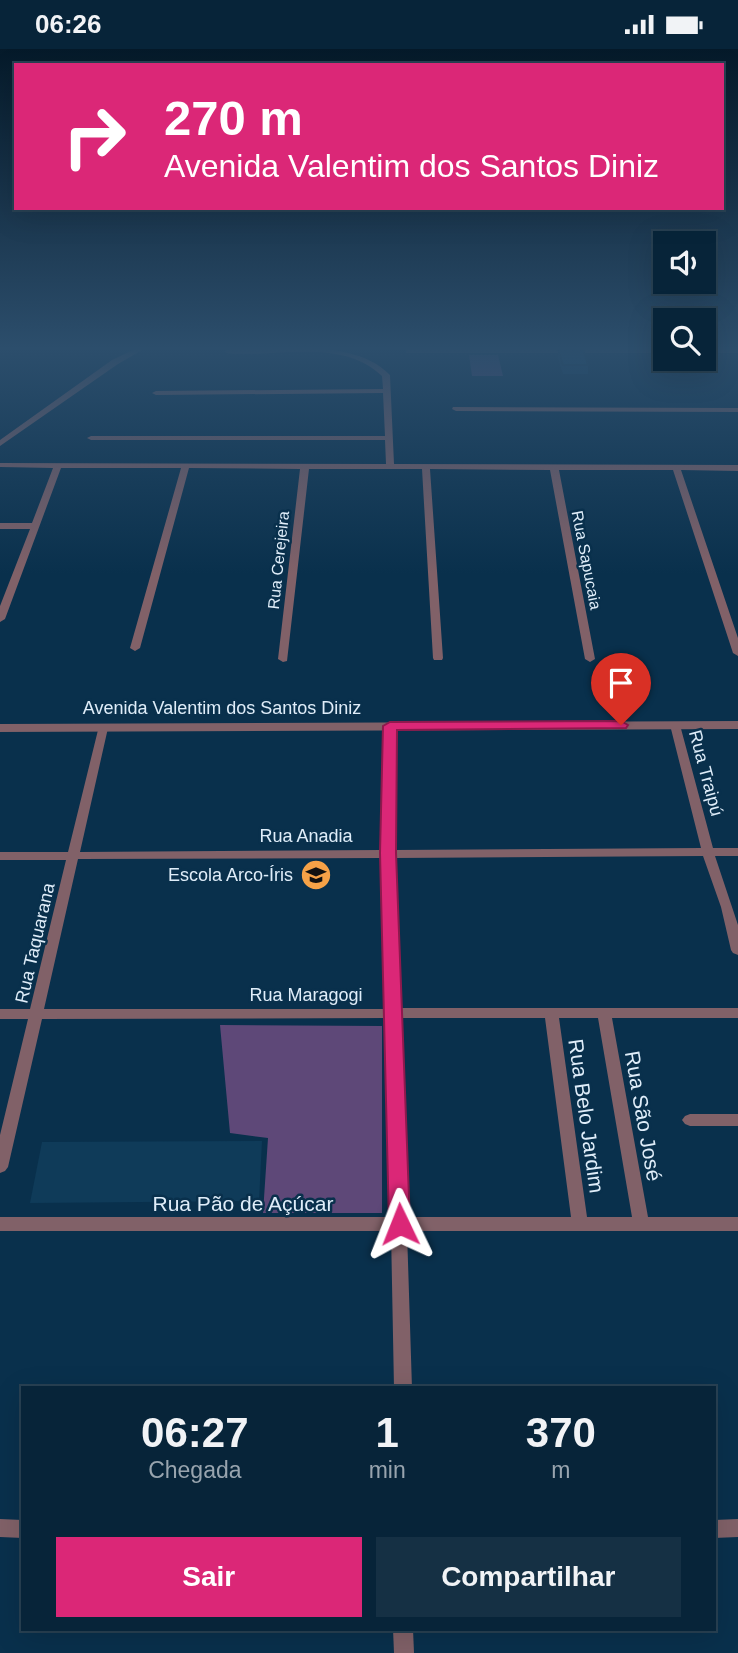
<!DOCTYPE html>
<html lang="pt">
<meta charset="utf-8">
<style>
:root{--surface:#072439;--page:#153044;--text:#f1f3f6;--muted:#98a4ae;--line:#284153;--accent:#db2777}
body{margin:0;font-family:Arial,sans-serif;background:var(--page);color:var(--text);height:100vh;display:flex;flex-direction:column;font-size:26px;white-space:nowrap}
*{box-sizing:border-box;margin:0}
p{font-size:23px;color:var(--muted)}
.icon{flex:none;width:38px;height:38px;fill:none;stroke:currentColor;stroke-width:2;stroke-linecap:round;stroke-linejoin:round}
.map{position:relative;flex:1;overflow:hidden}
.details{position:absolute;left:21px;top:1337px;width:695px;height:245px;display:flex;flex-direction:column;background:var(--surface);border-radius:0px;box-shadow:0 7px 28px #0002,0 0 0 2px var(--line)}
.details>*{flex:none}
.banner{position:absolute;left:14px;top:14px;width:710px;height:147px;border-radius:0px;box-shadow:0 7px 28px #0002,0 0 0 2px var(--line);background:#db2777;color:#fff;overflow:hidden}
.fabs{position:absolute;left:653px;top:182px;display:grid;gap:14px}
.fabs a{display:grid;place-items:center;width:63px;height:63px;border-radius:0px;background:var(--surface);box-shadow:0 7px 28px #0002,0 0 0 2px var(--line);font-size:35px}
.pin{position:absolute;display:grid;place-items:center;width:60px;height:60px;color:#fff;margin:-72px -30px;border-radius:50% 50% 50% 0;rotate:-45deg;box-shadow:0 0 7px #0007}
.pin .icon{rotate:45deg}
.me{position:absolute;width:77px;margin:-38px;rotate:358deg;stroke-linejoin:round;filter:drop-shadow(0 0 5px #0008)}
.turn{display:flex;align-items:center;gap:24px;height:147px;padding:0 35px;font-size:32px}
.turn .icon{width:91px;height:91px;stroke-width:2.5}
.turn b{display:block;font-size:49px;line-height:60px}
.eta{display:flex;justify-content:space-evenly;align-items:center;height:119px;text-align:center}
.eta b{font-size:42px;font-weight:700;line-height:49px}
.action{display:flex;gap:14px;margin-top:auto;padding:14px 35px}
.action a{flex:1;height:80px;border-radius:0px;background:var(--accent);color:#fff;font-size:28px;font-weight:700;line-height:80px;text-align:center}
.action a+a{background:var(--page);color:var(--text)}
.status{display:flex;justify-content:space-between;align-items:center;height:49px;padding:0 35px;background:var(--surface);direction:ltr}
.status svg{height:19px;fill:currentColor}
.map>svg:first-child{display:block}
.built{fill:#0f3b59}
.green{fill:#5e4878}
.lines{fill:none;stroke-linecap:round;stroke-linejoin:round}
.minor{fill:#816168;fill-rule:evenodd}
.tertiary{fill:#816168;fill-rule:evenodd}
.wall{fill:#114163}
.building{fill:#144c73;stroke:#0e3550;stroke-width:2}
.route{fill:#db2777;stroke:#8e194d;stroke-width:2}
.labels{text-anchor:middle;stroke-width:5;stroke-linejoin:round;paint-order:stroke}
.far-street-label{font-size:16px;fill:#dfedf9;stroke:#09304c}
.street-label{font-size:18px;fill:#dfedf9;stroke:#09304c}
.poi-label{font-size:18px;fill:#dfedf9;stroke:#09304c;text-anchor:end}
.near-street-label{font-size:21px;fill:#dfedf9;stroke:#09304c}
</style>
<div class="status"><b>06:26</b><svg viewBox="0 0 49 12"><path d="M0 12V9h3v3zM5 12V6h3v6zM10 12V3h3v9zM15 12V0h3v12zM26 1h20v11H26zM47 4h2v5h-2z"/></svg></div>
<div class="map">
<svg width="738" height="1604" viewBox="0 0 738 1604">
<rect width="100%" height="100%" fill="#09304c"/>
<path class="built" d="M 262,1092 L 259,1152 L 30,1154 L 42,1093 Z"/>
<g class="green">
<path d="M 469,306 L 498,306 L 503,327 L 472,327 Z"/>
<path d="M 220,976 L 382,977 L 382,1164 L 263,1164 L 268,1089 L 230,1084 Z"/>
</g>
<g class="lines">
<g class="minor">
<path d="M 135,300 L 144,300 L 118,315 L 0,397 L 0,391 L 112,311 Z"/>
<path d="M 229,300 C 276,300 355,289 390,326 L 394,415 L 738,416 L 738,422 L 681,421 L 738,589 L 738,607 L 733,604 L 673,421 L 559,421 L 595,610 L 590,613 L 585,610 L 550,421 L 430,420 L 443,609 L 442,611 L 434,611 L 433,609 L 422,420 L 309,420 L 287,612 L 283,613 L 278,610 L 300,420 L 189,419 L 140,599 L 135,602 L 130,599 L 181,419 L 61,419 L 5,570 L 0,573 L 0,557 L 30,480 L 0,480 L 0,474 L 32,474 L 53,419 L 0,418 L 0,414 L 386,415 L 385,391 L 91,391 L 87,389 L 91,387 L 385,387 L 383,344 L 156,346 L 152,344 L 156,342 L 383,340 L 382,327 C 341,288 277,309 226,304 L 225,302 Z"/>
<rect x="406" y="300" width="259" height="4"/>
<rect x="704" y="300" width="34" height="4"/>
<path d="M 453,358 L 738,359 L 738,363 L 456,362 L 452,360 Z"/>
<path d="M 675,673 L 680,676 L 713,799 L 738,799 L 738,807 L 715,807 L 738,876 L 738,906 L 733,904 L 731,901 L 721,858 L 703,807 L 394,809 L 399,959 L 738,959 L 738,969 L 612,969 L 648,1168 L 738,1168 L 738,1182 L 407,1182 L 412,1339 L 394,1339 L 391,1182 L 0,1182 L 0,1168 L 390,1168 L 386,969 L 42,970 L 8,1118 L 5,1122 L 0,1124 L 0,1086 L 28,970 L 0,970 L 0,960 L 30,960 L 66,811 L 0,811 L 0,803 L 68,803 L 99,677 L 107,677 L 108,679 L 80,803 L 382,801 L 385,677 L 390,674 L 395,677 L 394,801 L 701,799 L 670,676 ZM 382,809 L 385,960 L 44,960 L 78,810 ZM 400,969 L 545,969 L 571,1168 L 406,1168 ZM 559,969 L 598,969 L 632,1168 L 587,1168 Z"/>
<path d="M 690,1065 L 738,1065 L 738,1077 L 690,1077 L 685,1075 L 682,1071 L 685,1067 Z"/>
<path d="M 0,1470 L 23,1471 L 23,1489 L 0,1488 Z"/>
<path d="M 738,1470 L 738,1488 L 714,1489 L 714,1471 Z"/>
<path d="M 393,1580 L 413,1580 L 414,1604 L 394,1604 Z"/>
</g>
<path class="tertiary" d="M 738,672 L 738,680 L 0,683 L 0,675 Z"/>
</g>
<path class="wall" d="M 558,300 L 588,316 L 588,325 L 563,325 L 558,309 Z"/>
<path class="building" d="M 558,300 L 583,300 L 588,316 L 563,316 Z"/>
<linearGradient id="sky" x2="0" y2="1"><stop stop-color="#051a2a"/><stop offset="0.57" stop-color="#2c4e6c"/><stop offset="1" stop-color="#2c4e6c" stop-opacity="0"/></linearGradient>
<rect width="738" height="525" fill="url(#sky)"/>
<path class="route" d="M 621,672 L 628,676 L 626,679 L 397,681 L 396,804 L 410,1175 L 407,1182 L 400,1184 L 392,1182 L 389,1175 L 380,804 L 383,677 L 390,673 Z"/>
<defs>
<g id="school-disc" transform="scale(1.575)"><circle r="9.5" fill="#f6a247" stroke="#09304c"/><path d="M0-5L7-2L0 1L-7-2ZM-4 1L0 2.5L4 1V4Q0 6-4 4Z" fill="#111"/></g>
</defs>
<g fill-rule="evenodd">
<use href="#school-disc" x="316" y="826"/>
</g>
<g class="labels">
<g class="far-street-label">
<text transform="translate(278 511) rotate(-84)" y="6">Rua Cerejeira</text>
<text transform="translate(587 511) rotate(79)" y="6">Rua Sapucaia</text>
</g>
<g class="street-label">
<text x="222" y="665">Avenida Valentim dos Santos Diniz</text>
<text transform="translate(706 724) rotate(75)" y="6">Rua Traipú</text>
<text x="306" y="793">Rua Anadia</text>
<text transform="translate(35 894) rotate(-77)" y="6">Rua Taquarana</text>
<text x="306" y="952">Rua Maragogi</text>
</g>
<g class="poi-label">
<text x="293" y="832">Escola Arco-Íris</text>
</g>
<g class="near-street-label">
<text transform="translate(586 1067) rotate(82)" y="7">Rua Belo Jardim</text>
<text transform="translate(643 1067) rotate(80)" y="7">Rua São José</text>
<text x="243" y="1162">Rua Pão de Açúcar</text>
</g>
</g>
</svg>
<div class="fabs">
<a><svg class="icon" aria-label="sound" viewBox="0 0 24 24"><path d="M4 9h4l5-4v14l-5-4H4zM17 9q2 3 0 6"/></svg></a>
<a><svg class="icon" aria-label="search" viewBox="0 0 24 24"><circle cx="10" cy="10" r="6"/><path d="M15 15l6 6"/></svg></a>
</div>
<div class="pin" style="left:621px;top:676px;background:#d93025"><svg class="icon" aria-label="arrive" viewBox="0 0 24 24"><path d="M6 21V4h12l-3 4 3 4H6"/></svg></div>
<svg class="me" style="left:400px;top:1175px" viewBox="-20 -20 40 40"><path d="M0-17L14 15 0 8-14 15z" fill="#db2777" stroke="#fff" stroke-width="4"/></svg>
<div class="banner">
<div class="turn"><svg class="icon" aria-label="right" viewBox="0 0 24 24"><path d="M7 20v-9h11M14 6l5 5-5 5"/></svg><div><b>270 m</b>Avenida Valentim dos Santos Diniz</div></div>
</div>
<section class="details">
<div class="eta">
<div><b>06:27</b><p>Chegada</p></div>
<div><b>1</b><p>min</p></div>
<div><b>370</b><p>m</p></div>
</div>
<div class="action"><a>Sair</a><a>Compartilhar</a></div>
</section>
</div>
